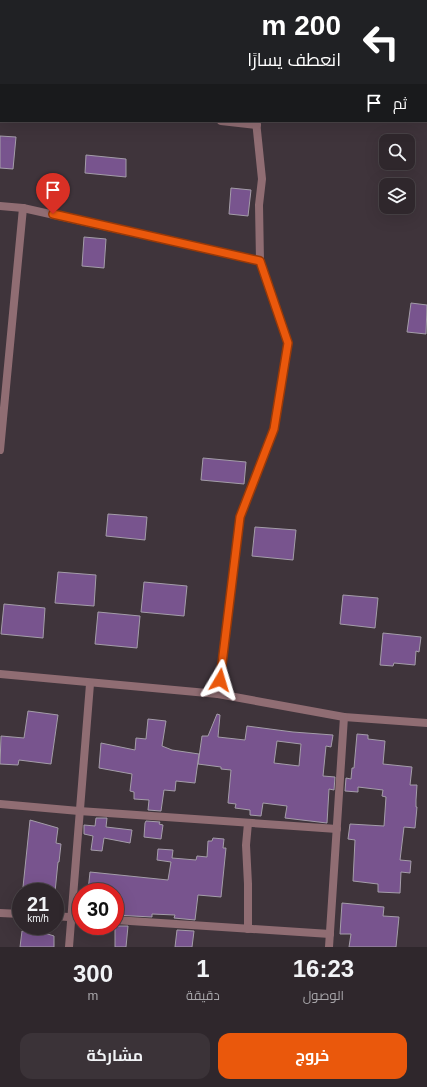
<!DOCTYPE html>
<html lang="ar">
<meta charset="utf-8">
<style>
:root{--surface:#2f272c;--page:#3b3338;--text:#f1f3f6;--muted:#a7a5a9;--line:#4a4448;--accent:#ea580c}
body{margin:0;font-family:Arial,Cairo,sans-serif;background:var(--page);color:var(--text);direction:rtl;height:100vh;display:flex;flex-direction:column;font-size:15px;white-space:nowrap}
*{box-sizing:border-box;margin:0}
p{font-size:13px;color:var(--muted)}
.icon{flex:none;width:22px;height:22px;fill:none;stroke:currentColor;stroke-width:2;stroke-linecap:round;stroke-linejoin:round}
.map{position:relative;height:947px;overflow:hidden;direction:ltr}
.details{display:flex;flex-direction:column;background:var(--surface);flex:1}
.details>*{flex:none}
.top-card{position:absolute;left:0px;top:0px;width:427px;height:122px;box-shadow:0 4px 16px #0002,0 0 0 1px var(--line);direction:rtl;background:#202124;color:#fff;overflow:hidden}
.controls{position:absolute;left:379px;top:134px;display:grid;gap:8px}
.controls a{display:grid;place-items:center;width:36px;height:36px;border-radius:8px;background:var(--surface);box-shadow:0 4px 16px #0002,0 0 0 1px var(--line);font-size:20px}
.speed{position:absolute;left:12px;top:883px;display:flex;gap:8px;font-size:20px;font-weight:700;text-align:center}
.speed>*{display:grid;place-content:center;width:52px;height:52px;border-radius:50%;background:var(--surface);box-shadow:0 4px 16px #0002,0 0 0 1px var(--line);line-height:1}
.speed small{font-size:10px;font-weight:400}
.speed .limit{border:6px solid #d22;background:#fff;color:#111}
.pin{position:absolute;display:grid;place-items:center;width:34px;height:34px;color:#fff;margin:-41px -17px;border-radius:50% 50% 50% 0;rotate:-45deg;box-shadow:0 0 4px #0007}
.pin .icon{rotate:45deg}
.me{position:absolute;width:44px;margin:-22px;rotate:7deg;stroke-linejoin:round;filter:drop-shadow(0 0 3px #0008)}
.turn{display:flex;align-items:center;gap:14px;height:84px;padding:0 20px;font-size:18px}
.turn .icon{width:52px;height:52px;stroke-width:2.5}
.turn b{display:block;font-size:28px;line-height:34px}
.then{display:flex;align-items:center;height:38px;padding:0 20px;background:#0003;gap:8px;font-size:15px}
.eta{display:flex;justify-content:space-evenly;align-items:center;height:68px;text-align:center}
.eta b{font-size:24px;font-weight:700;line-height:28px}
.button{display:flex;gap:8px;margin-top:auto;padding:8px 20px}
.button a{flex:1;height:46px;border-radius:12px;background:var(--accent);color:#fff;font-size:16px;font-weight:700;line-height:46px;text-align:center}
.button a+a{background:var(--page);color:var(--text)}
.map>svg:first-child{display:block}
.building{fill:#78548e;stroke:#a49da9;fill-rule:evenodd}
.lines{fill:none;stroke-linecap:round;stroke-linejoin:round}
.minor{stroke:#906d73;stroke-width:8}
.route-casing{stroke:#983908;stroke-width:10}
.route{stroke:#ea580c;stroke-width:7}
</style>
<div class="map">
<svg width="427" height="947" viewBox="0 0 427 947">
<rect width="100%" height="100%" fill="#3f343b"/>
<g class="building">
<path d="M 0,136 L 16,137 L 13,169 L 0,168 Z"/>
<path d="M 86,155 L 126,159 L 126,177 L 85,173 Z"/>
<path d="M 231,188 L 251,190 L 248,216 L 229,214 Z"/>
<path d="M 84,237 L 106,239 L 104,268 L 82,266 Z"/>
<path d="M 411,303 L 427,305 L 426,334 L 407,332 Z"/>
<path d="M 203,458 L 246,462 L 244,484 L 201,480 Z"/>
<path d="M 108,514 L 147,517 L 145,540 L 106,536 Z"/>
<path d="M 255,527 L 296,530 L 293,560 L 252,556 Z"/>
<path d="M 58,572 L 96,575 L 94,606 L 55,603 Z"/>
<path d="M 144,582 L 187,586 L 184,616 L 141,612 Z"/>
<path d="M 343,595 L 378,598 L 375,628 L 340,624 Z"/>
<path d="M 4,604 L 45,608 L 43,638 L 1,634 Z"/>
<path d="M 98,612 L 140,616 L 137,648 L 95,644 Z"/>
<path d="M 383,633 L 421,637 L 419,652 L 416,651 L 415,665 L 394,663 L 393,666 L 380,665 Z"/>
<path d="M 28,711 L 58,715 L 51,764 L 19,760 L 18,765 L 0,764 L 1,736 L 24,738 Z"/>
<path d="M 217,714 L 220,715 L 218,737 L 245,740 L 247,726 L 293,732 L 333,735 L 331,747 L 326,746 L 323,776 L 335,777 L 334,790 L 329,789 L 327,823 L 285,818 L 287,806 L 263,803 L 261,816 L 250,815 L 250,810 L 235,808 L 236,804 L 228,803 L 231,770 L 221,769 L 221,767 L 198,764 L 202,736 L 208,736 ZM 277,741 L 301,744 L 299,766 L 274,763 Z"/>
<path d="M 148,719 L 166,721 L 162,746 L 172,750 L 199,754 L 195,783 L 176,781 L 175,791 L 164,790 L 161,811 L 148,810 L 149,800 L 134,799 L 134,792 L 130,791 L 132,774 L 99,768 L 101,743 L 135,750 L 136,738 L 146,739 Z"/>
<path d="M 357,734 L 368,735 L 368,739 L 385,741 L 383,764 L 412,767 L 410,785 L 417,785 L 416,800 L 416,807 L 417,807 L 415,828 L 404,827 L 400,860 L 411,861 L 410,873 L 401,872 L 400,893 L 378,892 L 378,884 L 353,881 L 355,840 L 348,839 L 350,824 L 384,826 L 386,797 L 382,796 L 383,790 L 358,787 L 358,792 L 345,791 L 346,778 L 351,779 L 352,768 L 354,768 Z"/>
<path d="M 96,818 L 107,818 L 106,827 L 132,830 L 130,843 L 104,838 L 102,851 L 91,850 L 93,836 L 84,834 L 84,825 L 95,826 Z"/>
<path d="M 30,820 L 58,828 L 56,843 L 61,844 L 59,862 L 58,862 L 55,892 L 26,892 L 26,887 L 23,887 Z"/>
<path d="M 146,821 L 160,822 L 159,824 L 163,825 L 161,839 L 144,837 L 145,823 Z"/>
<path d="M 213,838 L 224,839 L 223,848 L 226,848 L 221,897 L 198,895 L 195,920 L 174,918 L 175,915 L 152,914 L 152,917 L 115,915 L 115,892 L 88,891 L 90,872 L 168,880 L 171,862 L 157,860 L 158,849 L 173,850 L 172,858 L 196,860 L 197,856 L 207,857 L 208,841 L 212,841 Z"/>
<path d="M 342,903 L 384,907 L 383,916 L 399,917 L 396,947 L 349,947 L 351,934 L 340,934 Z"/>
<path d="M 115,926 L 128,926 L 126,947 L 115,947 Z"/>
<path d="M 35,930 L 54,936 L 54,947 L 20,947 L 22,931 L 35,933 Z"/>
<path d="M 177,930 L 194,931 L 192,947 L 175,947 Z"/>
</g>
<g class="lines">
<g class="minor">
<path d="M 141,0 L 148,1"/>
<path d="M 263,1 L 263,0"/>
<path d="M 0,93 L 1,93"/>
<path d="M 221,121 L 257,125"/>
<path d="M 0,206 L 23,208 L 260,261"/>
<path d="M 0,450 L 23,208"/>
<path d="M 0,674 L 218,694 L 344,717 L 427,723"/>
<path d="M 218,694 L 240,517 L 274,429 L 288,343 L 260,261 L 259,205 L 262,179 L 256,121"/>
<path d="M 0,804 L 79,811 L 337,829"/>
<path d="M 248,823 L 246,845 L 248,884 L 248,929"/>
<path d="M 0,913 L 21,914"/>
<path d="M 55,916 L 81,918"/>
<path d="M 115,920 L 330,934"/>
<path d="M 69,947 L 90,684"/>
<path d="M 329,947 L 344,717"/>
</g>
</g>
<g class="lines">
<g class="route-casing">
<path id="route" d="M 53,214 L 260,261 L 288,343 L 274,429 L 240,517 L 220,680"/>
</g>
<use href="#route" class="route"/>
</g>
</svg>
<div class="controls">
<a><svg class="icon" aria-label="search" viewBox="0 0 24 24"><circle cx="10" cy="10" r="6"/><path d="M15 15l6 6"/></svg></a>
<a><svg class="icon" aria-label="layers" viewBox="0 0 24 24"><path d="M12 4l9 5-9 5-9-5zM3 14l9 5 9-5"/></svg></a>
</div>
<div class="speed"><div>21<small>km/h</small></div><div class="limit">30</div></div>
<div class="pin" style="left:53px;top:214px;background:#d93025"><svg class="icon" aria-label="arrive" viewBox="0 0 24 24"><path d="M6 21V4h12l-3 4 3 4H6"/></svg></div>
<svg class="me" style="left:220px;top:680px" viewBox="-20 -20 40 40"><path d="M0-17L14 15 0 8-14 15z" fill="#ea580c" stroke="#fff" stroke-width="4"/></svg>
<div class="top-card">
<div class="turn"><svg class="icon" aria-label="left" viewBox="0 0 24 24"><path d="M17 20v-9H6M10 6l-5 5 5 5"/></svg><div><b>200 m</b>انعطف يسارًا</div></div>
<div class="then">ثم<svg class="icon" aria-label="arrive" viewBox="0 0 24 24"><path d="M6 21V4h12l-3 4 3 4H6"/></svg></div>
</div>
</div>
<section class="details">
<div class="eta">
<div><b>16:23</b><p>الوصول</p></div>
<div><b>1</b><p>دقيقة</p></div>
<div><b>300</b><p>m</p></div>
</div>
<div class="button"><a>خروج</a><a>مشاركة</a></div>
</section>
